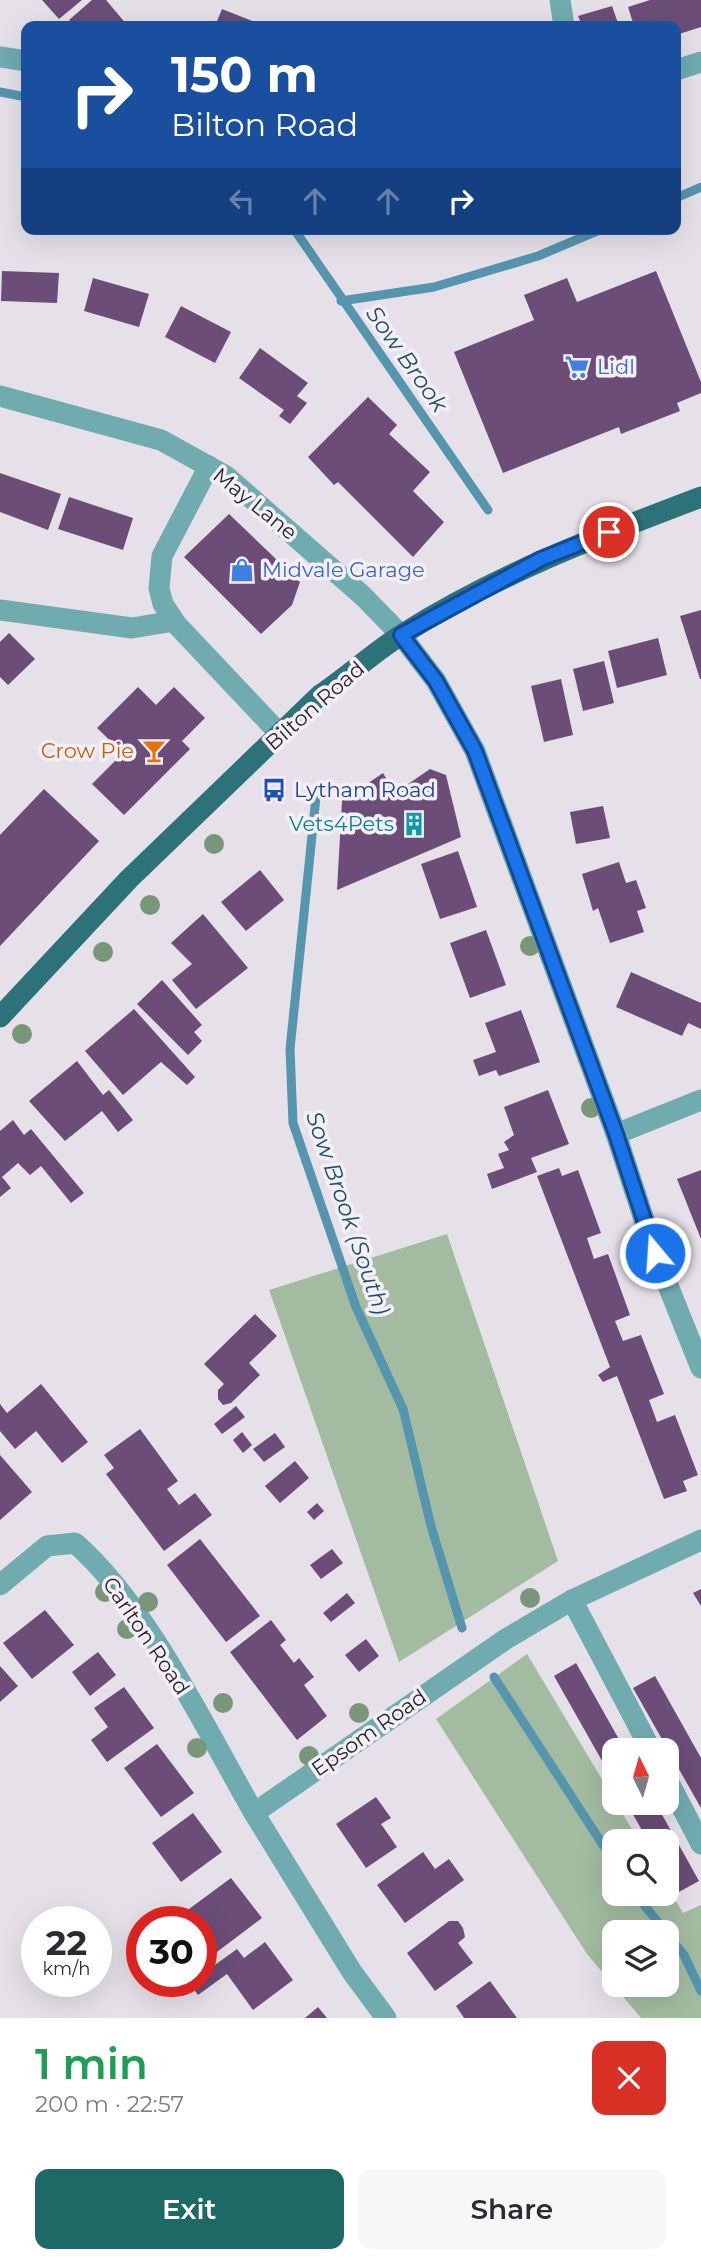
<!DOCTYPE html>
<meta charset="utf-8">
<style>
:root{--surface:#fff;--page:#f7f7f7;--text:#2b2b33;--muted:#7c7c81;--accent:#1d6965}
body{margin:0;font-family:Montserrat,sans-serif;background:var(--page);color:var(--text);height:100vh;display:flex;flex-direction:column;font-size:26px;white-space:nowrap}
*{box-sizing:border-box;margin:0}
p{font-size:23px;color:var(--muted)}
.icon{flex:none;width:38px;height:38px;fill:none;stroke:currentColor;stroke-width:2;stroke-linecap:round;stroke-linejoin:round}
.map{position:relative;height:2018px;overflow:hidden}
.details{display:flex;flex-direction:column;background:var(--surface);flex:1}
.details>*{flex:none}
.top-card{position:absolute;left:21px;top:21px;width:660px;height:214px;border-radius:14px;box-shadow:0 7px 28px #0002;background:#1a4fa0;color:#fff;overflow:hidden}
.needle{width:46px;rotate:355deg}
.buttons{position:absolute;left:602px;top:1738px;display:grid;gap:14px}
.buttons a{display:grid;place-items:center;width:77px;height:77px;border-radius:14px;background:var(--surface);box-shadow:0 7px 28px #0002;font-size:35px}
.speed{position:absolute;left:21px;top:1906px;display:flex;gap:14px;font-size:35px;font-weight:700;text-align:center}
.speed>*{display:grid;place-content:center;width:91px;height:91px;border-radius:50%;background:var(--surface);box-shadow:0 7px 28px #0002;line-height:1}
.speed small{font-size:18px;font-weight:400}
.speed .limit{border:10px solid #d22;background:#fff;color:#111}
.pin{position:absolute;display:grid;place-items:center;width:60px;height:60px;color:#fff;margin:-30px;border:4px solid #fff;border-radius:50%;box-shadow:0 2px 7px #0007}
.me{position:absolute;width:77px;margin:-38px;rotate:342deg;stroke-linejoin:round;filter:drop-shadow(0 0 5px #0008)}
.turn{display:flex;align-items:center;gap:24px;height:147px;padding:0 35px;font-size:32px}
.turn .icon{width:91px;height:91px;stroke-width:2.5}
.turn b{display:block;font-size:49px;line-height:60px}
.lanes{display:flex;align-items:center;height:66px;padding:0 35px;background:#0003;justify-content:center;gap:35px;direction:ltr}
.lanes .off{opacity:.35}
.round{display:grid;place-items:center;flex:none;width:74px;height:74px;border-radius:14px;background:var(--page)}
.headline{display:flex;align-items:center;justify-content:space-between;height:119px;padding:0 35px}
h1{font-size:42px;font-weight:600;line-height:52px;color:#1e9e55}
.button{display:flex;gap:14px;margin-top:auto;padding:14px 35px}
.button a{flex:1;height:80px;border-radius:14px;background:var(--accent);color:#fff;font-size:28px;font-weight:600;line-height:80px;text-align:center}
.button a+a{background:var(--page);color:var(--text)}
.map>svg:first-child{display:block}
.green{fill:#a3bca1;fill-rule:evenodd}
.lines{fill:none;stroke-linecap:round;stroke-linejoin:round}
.stream{stroke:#5595ae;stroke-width:9}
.building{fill:#6b4d77}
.minor{stroke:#70abb0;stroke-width:21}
.major{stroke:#2d7278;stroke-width:21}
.tree{fill:#79967a}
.route-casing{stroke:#114b97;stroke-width:18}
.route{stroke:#1a73e8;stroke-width:12}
.labels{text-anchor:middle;stroke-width:7;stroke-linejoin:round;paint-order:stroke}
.shop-label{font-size:21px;fill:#366cbe;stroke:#f4eef6;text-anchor:start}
.street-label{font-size:21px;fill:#272528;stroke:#f4eef6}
.food-label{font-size:21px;fill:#c56008;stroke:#f4eef6;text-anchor:end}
.transit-label{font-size:21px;fill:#164399;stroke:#f4eef6;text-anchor:start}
.culture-label{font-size:21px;fill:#0d838f;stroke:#f4eef6;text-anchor:end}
.water-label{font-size:23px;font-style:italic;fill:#1c5063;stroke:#f4eef6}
</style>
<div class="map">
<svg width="701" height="2018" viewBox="0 0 701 2018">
<rect width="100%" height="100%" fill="#e6e1e9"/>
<g class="green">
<path d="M 447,1234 L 558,1561 L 399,1662 L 269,1290 Z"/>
<path d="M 527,1654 L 639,1841 L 614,1841 L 614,1894 L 667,1894 L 667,1886 L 683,1913 L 701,1905 L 701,2018 L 641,2018 L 587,1954 L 436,1719 ZM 614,1932 L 667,1932 L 667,1984 L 614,1984 Z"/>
</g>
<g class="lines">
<g class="stream">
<path d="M 0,92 L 26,97"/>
<path d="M 676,198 L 701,187"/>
<path d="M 294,229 L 488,510"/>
<path d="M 341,301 L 434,287 L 538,256 L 602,229"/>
<path d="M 316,797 L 290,1049 L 293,1123 L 356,1307 L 403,1409 L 431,1526 L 462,1628"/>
<path d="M 494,1677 L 614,1862"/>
<path d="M 635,1894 L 666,1932"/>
<path d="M 667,1934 L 684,1955 L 701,1991"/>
</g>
</g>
<g class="building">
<path d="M 42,0 L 82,0 L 59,19 Z"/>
<path d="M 92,0 L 106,0 L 128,26 L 75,26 L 69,20 Z"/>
<path d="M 650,0 L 701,0 L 701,27 L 676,35 L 676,26 L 634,26 L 628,7 Z"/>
<path d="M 612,6 L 619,26 L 582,26 L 578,16 Z"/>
<path d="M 222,9 L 257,23 L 256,26 L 215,26 Z"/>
<path d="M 2,271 L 59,273 L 57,303 L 1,301 Z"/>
<path d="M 656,271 L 701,382 L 701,393 L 677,403 L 680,411 L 621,434 L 619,427 L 503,473 L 454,352 L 534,320 L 524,295 L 567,278 L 577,302 Z"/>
<path d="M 93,278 L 149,294 L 139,327 L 84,311 Z"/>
<path d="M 181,306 L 231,332 L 215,363 L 165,337 Z"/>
<path d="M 260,348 L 308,383 L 297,396 L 307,403 L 290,424 L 279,416 L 284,410 L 239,378 Z"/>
<path d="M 368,397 L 397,425 L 389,434 L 430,472 L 413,491 L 444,522 L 413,557 L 338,482 L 334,485 L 308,457 Z"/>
<path d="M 0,473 L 61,494 L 48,530 L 0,512 Z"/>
<path d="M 69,497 L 133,518 L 123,550 L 58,529 Z"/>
<path d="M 229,514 L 300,582 L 292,605 L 261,634 L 184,557 Z"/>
<path d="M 701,610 L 701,679 L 700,679 L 680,616 Z"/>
<path d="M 9,633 L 35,659 L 8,685 L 0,677 L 0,642 Z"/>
<path d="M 658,638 L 667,675 L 617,688 L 608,651 Z"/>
<path d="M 604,661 L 614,703 L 583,711 L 573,669 Z"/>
<path d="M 561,679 L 573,735 L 544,742 L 531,686 Z"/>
<path d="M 138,687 L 156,705 L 174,687 L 205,718 L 182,741 L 190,749 L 124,815 L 92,784 L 123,753 L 97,728 Z"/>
<path d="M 430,769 L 446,775 L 461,837 L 337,890 L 342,801 L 383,773 L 395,793 Z"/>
<path d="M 44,789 L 99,841 L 0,946 L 0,835 Z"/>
<path d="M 603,806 L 610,838 L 576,844 L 570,812 Z"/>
<path d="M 458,851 L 477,907 L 440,919 L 421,864 Z"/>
<path d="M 619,862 L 626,883 L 636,880 L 646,908 L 637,911 L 644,932 L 610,943 L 598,908 L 593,911 L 582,874 Z"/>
<path d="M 260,870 L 284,900 L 246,931 L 221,902 Z"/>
<path d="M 203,914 L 248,968 L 196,1009 L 172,980 L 192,964 L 171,943 Z"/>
<path d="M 486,930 L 506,985 L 470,998 L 450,943 Z"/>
<path d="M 631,972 L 701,1003 L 701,1029 L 688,1023 L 682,1036 L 616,1007 Z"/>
<path d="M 162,980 L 202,1025 L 194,1032 L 202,1041 L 188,1055 L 137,1004 Z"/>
<path d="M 134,1009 L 195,1077 L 187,1085 L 161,1062 L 123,1095 L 85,1051 Z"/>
<path d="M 521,1010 L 540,1062 L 499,1076 L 496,1070 L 479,1076 L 473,1060 L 496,1052 L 485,1023 Z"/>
<path d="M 77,1061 L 103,1095 L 109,1090 L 133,1120 L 118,1132 L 102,1111 L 65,1141 L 29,1101 Z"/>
<path d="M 548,1090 L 569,1144 L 531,1158 L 537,1172 L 492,1189 L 487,1174 L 504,1168 L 498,1154 L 509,1150 L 504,1142 L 514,1135 L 504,1107 Z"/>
<path d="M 13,1120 L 24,1135 L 31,1129 L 84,1193 L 71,1203 L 41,1166 L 30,1175 L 18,1163 L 2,1177 L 11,1188 L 0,1197 L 0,1131 Z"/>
<path d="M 559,1168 L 562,1176 L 578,1170 L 601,1233 L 587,1238 L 594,1259 L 608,1254 L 630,1315 L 615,1321 L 623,1341 L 641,1335 L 664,1394 L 649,1400 L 657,1422 L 675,1415 L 698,1475 L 683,1481 L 687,1491 L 664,1499 L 617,1376 L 603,1382 L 598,1375 L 610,1367 L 537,1176 Z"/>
<path d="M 701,1170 L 701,1239 L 677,1179 Z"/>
<path d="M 255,1314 L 277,1336 L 249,1363 L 260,1375 L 231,1403 L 223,1405 L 218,1399 L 218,1390 L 224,1384 L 204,1364 Z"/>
<path d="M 41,1384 L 88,1442 L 62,1463 L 36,1431 L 15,1449 L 0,1431 L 0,1404 L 7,1413 Z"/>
<path d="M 236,1406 L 245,1417 L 222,1434 L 214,1424 Z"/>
<path d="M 140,1429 L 178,1481 L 167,1489 L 179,1505 L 195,1493 L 212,1515 L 164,1551 L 106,1474 L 114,1468 L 104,1455 Z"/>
<path d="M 242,1432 L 252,1445 L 243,1453 L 233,1440 Z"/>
<path d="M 275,1433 L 285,1447 L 264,1462 L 253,1449 Z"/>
<path d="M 0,1455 L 32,1492 L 0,1520 Z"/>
<path d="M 295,1461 L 309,1478 L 280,1503 L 265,1486 Z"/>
<path d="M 317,1503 L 324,1511 L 314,1520 L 307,1512 Z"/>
<path d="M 200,1539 L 260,1616 L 226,1642 L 167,1565 Z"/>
<path d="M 332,1549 L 343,1563 L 321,1579 L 310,1565 Z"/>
<path d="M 701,1589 L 701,1606 L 693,1593 Z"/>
<path d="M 347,1593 L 355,1603 L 331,1622 L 323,1613 Z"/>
<path d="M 45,1610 L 74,1645 L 32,1679 L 3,1643 Z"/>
<path d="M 271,1620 L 286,1640 L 280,1645 L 294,1663 L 299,1658 L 314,1677 L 304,1685 L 327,1716 L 297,1740 L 230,1652 Z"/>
<path d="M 366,1639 L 379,1656 L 359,1672 L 345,1655 Z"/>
<path d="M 98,1652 L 116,1675 L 90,1696 L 72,1672 Z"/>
<path d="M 576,1663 L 625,1750 L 614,1750 L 614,1782 L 554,1676 Z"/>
<path d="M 0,1666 L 18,1686 L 0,1702 Z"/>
<path d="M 655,1676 L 701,1758 L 701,1808 L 633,1688 Z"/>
<path d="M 124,1687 L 154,1728 L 107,1762 L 91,1740 L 108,1727 L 94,1708 Z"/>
<path d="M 157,1744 L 194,1793 L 161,1817 L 124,1768 Z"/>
<path d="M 376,1797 L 391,1818 L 381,1824 L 397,1847 L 366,1868 L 336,1824 Z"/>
<path d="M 626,1802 L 655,1802 L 699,1881 L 677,1893 L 667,1874 L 667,1841 L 648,1841 Z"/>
<path d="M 193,1813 L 222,1852 L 181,1882 L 152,1843 Z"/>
<path d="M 423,1852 L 435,1869 L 449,1859 L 464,1880 L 405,1923 L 377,1885 Z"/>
<path d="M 231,1878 L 262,1918 L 201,1964 L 204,1928 L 189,1909 Z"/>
<path d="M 449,1921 L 458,1921 L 463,1928 L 465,1937 L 458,1943 L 473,1963 L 435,1991 L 407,1953 Z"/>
<path d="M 265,1942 L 293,1980 L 253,2010 L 227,1974 L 198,1995 L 189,1983 L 201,1981 L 201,1975 L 237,1949 L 244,1958 Z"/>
<path d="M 490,1981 L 517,2018 L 464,2018 L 456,2006 Z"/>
<path d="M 318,2007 L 327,2018 L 305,2018 Z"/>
</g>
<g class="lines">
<g class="minor">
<path d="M 560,0 L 564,26"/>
<path d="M 0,57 L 26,61"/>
<path d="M 676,70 L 701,62"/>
<path d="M 0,396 L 161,440 L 226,476 L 363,596 L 401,635 L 436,681 L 475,751 L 616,1134 L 655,1253 L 701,1368"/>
<path d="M 209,466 L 162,556 L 159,588 L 163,604 L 177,625 L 280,734"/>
<path d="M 0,610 L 132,628 L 174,621"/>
<path d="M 616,1134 L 701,1100"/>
<path d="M 0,1585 L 47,1546 L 75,1543 C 148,1607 205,1728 254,1813"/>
<path d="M 572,1600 L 651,1750"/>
<path d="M 667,1779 L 701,1844"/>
<path d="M 386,2018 L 352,1972 L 254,1813 L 506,1639 L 572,1600 L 701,1540"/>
</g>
<path class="major" d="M 0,1017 L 129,879 L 320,695 C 348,676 373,653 401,635 C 495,575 598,536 701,497"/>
</g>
<g class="tree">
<circle cx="214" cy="844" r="10"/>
<circle cx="150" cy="905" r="10"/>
<circle cx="530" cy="946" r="10"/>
<circle cx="103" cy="952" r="10"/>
<circle cx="22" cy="1034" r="10"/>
<circle cx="591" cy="1108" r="10"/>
<circle cx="105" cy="1592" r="10"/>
<circle cx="530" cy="1598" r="10"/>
<circle cx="148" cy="1602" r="10"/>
<circle cx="127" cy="1629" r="10"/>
<circle cx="223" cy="1703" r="10"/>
<circle cx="359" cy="1713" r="10"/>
<circle cx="197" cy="1748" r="10"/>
<circle cx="309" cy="1756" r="10"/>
</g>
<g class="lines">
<g class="route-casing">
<path id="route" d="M 609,532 L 541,559 L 401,635 L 436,681 L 475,751 L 616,1134 L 655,1253"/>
</g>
<use href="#route" class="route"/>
</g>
<defs>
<g id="supermarket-bare" transform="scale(1.89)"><path d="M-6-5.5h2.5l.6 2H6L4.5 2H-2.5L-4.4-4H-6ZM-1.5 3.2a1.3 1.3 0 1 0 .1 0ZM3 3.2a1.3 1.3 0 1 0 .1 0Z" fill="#3f7fe0" stroke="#f4eef6" stroke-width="2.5" paint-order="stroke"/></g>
<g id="shop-bare" transform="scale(1.89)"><path d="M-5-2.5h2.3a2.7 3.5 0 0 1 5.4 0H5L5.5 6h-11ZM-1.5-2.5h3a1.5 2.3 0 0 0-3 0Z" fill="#3f7fe0" stroke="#f4eef6" stroke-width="2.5" paint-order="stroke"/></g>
<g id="bar-bare" transform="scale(1.89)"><path d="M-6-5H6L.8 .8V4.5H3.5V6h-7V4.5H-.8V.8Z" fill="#e8710a" stroke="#f4eef6" stroke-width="2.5" paint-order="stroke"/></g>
<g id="bus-bare" transform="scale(1.89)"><path d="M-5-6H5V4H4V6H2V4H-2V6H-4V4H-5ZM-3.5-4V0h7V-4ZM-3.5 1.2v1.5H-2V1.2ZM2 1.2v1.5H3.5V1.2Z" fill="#1a4fb4" stroke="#f4eef6" stroke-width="2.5" paint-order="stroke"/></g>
<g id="building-bare" transform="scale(1.89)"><path d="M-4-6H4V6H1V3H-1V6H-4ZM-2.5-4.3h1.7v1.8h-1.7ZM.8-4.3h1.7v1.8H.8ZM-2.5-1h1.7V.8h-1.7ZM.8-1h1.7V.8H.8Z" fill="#0f9aa8" stroke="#f4eef6" stroke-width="2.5" paint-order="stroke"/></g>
</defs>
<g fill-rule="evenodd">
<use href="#supermarket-bare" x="577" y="367"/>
<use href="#shop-bare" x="242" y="570"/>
<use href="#bar-bare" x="154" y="751"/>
<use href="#bus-bare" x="274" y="790"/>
<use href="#building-bare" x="414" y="824"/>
</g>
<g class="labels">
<g class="shop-label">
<text x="597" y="374">Lidl</text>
<text x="262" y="577">Midvale Garage</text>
</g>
<g class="street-label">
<text transform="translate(255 504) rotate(39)" y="7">May Lane</text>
<text transform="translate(315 706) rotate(-41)" y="7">Bilton Road</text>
<text transform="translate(146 1636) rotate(56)" y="7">Carlton Road</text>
<text transform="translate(369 1733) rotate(-35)" y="7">Epsom Road</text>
</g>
<g class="food-label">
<text x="134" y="758">Crow Pie</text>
</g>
<g class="transit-label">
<text x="294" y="797">Lytham Road</text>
</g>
<g class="culture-label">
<text x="394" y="831">Vets4Pets</text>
</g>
<g class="water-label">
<text transform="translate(407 359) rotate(55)" y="8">Sow Brook</text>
<text transform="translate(348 1213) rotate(71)" y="8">Sow Brook (South)</text>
</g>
</g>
</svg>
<div class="buttons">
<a><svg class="needle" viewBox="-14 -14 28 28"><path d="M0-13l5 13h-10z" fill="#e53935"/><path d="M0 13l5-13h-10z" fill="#7c7c81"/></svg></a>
<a><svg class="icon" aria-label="search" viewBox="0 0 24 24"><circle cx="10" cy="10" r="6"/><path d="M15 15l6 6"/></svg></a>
<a><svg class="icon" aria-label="layers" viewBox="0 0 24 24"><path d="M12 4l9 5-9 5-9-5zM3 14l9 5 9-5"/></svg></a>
</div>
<div class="speed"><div>22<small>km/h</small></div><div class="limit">30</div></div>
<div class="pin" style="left:609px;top:532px;background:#d93025"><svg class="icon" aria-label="arrive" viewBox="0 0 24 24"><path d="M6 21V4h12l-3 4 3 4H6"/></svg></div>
<svg class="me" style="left:655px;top:1253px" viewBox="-20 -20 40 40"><circle r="17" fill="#1a73e8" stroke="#fff" stroke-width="3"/><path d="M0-11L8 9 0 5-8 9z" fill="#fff"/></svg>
<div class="top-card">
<div class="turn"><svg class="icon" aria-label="right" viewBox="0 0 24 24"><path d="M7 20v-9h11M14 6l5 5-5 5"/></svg><div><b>150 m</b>Bilton Road</div></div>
<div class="lanes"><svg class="icon off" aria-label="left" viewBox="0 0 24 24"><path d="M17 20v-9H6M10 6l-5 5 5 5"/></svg><svg class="icon off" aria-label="ahead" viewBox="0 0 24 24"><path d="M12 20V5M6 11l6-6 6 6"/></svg><svg class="icon off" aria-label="ahead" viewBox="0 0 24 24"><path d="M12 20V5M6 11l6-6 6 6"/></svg><svg class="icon" aria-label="right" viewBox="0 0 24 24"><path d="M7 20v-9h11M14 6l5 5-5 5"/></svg></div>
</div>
</div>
<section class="details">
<div class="headline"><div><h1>1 min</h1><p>200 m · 22:57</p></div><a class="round" style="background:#d93025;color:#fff"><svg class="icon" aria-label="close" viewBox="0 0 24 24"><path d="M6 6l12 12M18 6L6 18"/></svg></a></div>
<div class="button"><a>Exit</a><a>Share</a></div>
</section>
